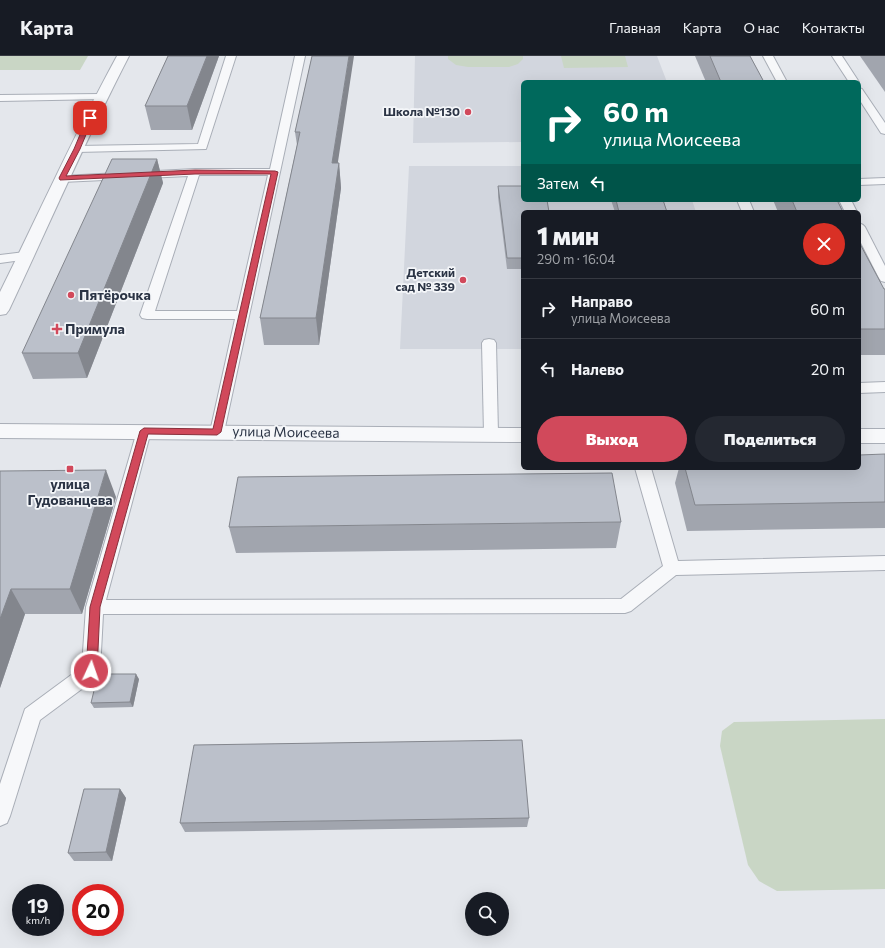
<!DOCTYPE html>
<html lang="ru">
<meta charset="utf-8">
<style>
:root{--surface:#171b24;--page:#242831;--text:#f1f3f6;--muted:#9ea1a6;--line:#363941;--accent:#d1495b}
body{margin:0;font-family:Commissioner,sans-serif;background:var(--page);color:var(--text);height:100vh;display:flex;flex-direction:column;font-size:15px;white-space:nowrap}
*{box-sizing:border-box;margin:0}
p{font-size:13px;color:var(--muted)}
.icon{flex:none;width:22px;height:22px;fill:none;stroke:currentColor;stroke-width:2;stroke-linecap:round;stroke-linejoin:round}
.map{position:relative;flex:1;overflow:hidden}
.drawer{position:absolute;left:521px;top:154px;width:340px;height:260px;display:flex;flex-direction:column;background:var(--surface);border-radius:6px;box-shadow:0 4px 16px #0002}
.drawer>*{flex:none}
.guide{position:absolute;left:521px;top:24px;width:340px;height:122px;border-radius:6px;box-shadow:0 4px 16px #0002;background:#00695c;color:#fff;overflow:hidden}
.tools{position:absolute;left:465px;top:836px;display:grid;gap:8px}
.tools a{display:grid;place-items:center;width:44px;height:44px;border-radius:50%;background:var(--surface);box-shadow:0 4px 16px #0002;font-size:20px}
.speed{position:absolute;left:12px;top:828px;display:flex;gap:8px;font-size:20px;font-weight:700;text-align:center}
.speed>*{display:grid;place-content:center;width:52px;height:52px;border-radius:50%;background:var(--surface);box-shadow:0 4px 16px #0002;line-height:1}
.speed small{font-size:10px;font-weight:400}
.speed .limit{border:6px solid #d22;background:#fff;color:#111}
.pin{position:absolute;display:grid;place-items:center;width:34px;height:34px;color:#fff;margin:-17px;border-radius:8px;box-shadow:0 2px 6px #0006}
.me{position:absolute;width:44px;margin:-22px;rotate:3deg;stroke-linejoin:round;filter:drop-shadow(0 0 3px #0008)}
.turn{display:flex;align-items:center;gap:14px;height:84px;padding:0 16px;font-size:18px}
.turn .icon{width:52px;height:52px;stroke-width:2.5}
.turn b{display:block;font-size:28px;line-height:34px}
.then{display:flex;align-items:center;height:38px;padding:0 16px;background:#0003;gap:8px;font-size:15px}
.round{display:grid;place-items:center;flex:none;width:42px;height:42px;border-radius:21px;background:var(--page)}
.overview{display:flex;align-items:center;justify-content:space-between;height:68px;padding:0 16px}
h1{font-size:24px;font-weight:800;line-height:30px}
.button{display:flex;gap:8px;margin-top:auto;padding:8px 16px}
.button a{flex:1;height:46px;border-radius:24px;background:var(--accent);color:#fff;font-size:16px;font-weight:800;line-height:46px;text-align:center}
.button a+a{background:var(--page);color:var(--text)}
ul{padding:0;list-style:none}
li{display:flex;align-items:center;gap:12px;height:60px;padding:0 16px;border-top:1px solid var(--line)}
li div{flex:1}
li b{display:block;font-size:15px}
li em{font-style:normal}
header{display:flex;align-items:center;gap:24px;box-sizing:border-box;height:56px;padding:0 20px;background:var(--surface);border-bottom:1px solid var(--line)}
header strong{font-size:19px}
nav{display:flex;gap:22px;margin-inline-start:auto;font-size:14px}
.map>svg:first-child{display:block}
.built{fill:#d2d6de}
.green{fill:#c9d6c5}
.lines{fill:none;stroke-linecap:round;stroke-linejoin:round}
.service-casing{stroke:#a9aeb7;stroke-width:2}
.tertiary-casing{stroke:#a9aeb7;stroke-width:2}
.service{fill:#f7f8fa;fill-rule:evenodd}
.tertiary{fill:#f7f8fa;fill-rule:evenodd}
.wall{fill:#a1a5ae}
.shaded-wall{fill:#83868d}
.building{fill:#bbc0ca;stroke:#83868d}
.route{fill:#d1495b;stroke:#882f3b}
.poi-dot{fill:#d1495b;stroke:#f4f6f9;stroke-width:1.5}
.labels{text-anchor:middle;stroke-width:3.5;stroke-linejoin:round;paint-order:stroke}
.far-poi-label{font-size:12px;font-weight:bold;fill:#2b3445;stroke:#f4f6f9;text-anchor:end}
.poi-label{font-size:14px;font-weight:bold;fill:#2b3445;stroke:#f4f6f9;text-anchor:start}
.street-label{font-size:14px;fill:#2b3445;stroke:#f4f6f9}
</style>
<header>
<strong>Карта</strong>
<nav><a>Главная</a><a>Карта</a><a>О нас</a><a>Контакты</a></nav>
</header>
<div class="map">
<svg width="885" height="892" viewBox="0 0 885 892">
<rect width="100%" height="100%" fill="#e4e7ec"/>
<g class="built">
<path d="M 415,0 L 657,0 L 667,26 L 523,26 L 523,86 L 413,87 Z"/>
<path d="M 409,110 L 523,110 L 523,144 L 692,144 L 696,156 L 523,156 L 523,293 L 400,293 Z"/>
</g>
<g class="green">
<path d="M 0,0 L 88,0 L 80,14 L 0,14 Z"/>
<path d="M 448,0 L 523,0 L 523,3 L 518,8 L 509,11 L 468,11 L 456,9 L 448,3 Z"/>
<path d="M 561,0 L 625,0 L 628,11 L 564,12 Z"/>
<path d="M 885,663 L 885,833 L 777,835 L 759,825 L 748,809 L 720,690 L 722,675 L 734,666 Z"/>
</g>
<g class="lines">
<g class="service-casing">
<g id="service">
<path d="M 226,0 L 236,0 L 206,93 L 77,96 L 72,93 L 77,90 L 198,88 Z"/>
<path d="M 295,0 L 305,0 L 224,376 L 222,380 L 217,381 L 212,380 L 210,376 L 235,263 L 147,263 L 142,262 L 140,259 L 188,120 L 62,126 L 56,123 L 62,120 L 195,113 L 270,113 ZM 199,119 L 268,119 L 237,255 L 155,255 Z"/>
<path d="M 763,0 L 773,0 L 787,26 L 777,26 Z"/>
<path d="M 832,0 L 842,0 L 859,26 L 849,26 Z"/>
<path d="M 859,32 L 862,33 L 885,67 L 885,78 L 881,77 L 859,43 Z"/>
<path d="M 101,38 L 106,41 L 104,43 L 0,45 L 0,39 Z"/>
<path d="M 885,122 L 885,128 L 859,129 L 859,123 Z"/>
<path d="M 737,144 L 749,144 L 754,156 L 742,156 Z"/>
<path d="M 839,144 L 851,144 L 857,156 L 845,156 Z"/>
<path d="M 859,167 L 863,169 L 865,171 L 885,210 L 885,226 L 881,225 L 879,222 L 859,183 Z"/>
<path d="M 25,196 L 29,197 L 31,200 L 29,203 L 0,207 L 0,199 Z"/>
<path d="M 489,283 L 494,284 L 496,287 L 498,378 L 496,382 L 491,383 L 486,382 L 484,378 L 482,287 L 484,284 Z"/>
<path d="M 885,326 L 885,336 L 859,337 L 859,327 Z"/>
<path d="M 144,370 L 149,371 L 151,375 L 106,544 L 621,543 L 663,510 L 635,412 L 651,412 L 678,505 L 885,500 L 885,514 L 676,519 L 631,555 L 625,557 L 103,558 L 100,615 L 98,621 L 40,664 L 10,760 L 7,767 L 0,770 L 0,728 L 25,653 L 82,611 L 86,551 L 137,375 L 139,371 Z"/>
</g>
</g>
<g class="tertiary-casing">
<g id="tertiary">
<path d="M 117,0 L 129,0 C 86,83 49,169 9,254 L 6,258 L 0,259 L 0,236 C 39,157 75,77 117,0 Z"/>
<path d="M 0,368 L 523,372 L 523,386 L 0,382 Z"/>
<rect x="859" y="373" width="26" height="14"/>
</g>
</g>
<use href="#service" class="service"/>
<use href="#tertiary" class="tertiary"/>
</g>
<g class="wall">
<path d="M 168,0 L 219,0 L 192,74 L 151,74 L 145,50 Z"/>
<path d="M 312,0 L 338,107 L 339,107 L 341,132 L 319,289 L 264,289 L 260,262 L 297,89 L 295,76 Z"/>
<path d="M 695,0 L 750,0 L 764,26 L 706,26 Z"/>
<path d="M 860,0 L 885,0 L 885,36 Z"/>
<path d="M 157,103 L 163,127 L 87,322 L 33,323 L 22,297 Z"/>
<path d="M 498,130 L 523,156 L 523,213 L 507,213 L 498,141 Z"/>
<path d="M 611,144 L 663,144 L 667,156 L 615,156 Z"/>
<path d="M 773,144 L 837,144 L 843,156 L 778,156 Z"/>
<path d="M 859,186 L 884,233 L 885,233 L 885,299 L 859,299 Z"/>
<path d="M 885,398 L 885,472 L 687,475 L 675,427 L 679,412 L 859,412 Z"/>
<path d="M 0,415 L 116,441 L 82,558 L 25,558 L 0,632 Z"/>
<path d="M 621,466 L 616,492 L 236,497 L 229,471 Z"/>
<path d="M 139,623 L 133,651 L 94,652 L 91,647 Z"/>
<path d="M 120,733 L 126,742 L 112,805 L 74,805 L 68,797 Z"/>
<path d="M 529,762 L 527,771 L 185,776 L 180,767 Z"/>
</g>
<g class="shaded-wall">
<path d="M 207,0 L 219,0 L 192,74 L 187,50 Z"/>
<path d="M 349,0 L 354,0 L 334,132 L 332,107 Z"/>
<path d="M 157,103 L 163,127 L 87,322 L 78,297 Z"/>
<path d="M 339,107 L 341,132 L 319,289 L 316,262 Z"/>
<path d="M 106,414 L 116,441 L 82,558 L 70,533 Z"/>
<path d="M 11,533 L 25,558 L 0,632 L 0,563 Z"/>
<path d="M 136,618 L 139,623 L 133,651 L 130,646 Z"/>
<path d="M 120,733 L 126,742 L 112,805 L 106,796 Z"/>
</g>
<g class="building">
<path d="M 168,0 L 207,0 L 187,50 L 145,50 Z"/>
<path d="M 312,0 L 349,0 L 332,107 L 339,107 L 316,262 L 260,262 L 300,76 L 295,76 Z"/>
<path d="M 710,0 L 750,0 L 764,26 L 721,26 Z"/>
<path d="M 112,103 L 157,103 L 78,297 L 22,297 Z"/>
<path d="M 498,130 L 523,130 L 523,144 L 547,144 L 549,156 L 523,156 L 523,202 L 507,202 Z"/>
<path d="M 616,144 L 663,144 L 667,156 L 619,156 Z"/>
<path d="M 792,144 L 837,144 L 843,156 L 797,156 Z"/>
<path d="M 859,186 L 884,233 L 885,233 L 885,273 L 859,273 Z"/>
<path d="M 885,398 L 885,446 L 695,449 L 685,412 L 859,412 L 859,399 Z"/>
<path d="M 106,414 L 70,533 L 11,533 L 0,563 L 0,415 Z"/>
<path d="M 612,417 L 621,466 L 229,471 L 238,421 Z"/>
<path d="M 98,618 L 136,618 L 130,646 L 91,647 Z"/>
<path d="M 522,684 L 529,762 L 180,767 L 194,689 Z"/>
<path d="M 84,733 L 120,733 L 106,796 L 68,797 Z"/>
</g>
<path class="route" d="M 90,60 L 93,62 L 80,93 L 66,120 L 195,114 L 275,115 L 278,116 L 221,376 L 217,379 L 148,378 L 100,551 L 97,615 L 95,618 L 91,619 L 88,618 L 86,615 L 90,551 L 140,375 L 144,372 L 213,373 L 271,118 L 195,118 L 60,124 L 59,122 L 74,93 L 87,62 Z"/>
<g class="poi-dot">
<circle cx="468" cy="56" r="4"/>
<circle cx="463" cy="224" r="4"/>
<circle cx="71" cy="239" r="4"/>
<path d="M55 267h4v4h4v4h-4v4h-4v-4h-4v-4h4z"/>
<rect x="66" y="409" width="8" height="8" rx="2"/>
</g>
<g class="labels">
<g class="far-poi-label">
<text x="460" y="60">Школа №130</text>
<text x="455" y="221">Детский<tspan x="455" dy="14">сад № 339</tspan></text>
</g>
<g class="poi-label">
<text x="79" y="244">Пятёрочка</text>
<text x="65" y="278">Примула</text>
<text x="70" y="433" text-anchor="middle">улица<tspan x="70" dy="16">Гудованцева</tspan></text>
</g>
<g class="street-label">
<text transform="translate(286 376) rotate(1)" y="5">улица Моисеева</text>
</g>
</g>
</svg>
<div class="tools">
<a><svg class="icon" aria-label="search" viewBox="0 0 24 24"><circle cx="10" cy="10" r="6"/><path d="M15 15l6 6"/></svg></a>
</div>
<div class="speed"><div>19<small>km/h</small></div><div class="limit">20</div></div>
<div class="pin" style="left:90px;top:62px;background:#d93025"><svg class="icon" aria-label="arrive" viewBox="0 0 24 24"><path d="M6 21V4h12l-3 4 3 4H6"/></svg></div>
<svg class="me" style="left:91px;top:615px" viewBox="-20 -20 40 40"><circle r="17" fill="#d1495b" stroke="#fff" stroke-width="3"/><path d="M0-11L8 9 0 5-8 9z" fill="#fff"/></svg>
<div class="guide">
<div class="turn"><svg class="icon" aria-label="right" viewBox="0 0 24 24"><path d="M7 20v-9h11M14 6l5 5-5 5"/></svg><div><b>60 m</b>улица Моисеева</div></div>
<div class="then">Затем<svg class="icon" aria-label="left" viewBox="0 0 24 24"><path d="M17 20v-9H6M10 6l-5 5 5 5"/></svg></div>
</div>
<section class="drawer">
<div class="overview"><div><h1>1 мин</h1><p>290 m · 16:04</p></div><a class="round" style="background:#d93025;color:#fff"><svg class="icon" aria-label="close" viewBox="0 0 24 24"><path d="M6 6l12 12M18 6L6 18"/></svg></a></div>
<ul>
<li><svg class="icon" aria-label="right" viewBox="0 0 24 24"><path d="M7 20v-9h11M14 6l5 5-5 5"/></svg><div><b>Направо</b><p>улица Моисеева</p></div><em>60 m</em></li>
<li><svg class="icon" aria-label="left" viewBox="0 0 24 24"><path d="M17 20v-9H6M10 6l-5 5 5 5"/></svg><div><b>Налево</b></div><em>20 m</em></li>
</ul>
<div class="button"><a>Выход</a><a>Поделиться</a></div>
</section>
</div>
